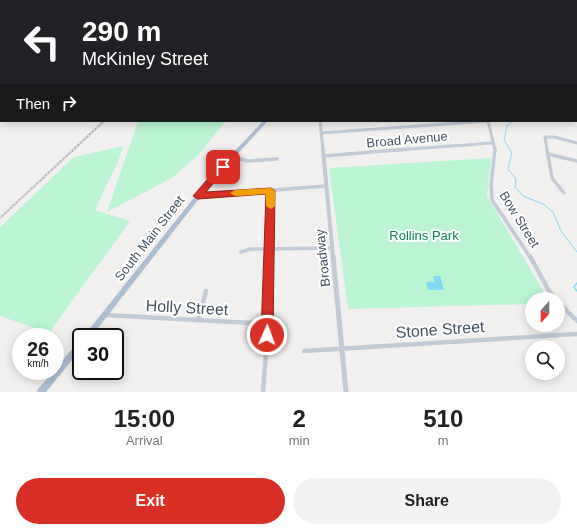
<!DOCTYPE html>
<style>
:root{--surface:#fff;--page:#f2f2f2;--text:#222;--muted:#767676;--accent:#d93025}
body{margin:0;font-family:Helvetica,sans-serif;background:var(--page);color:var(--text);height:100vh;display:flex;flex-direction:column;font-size:15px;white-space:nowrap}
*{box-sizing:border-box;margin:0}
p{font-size:13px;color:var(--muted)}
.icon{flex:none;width:22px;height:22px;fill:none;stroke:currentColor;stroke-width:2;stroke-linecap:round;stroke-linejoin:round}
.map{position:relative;height:392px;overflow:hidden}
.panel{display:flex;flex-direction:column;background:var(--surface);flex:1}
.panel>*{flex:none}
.hud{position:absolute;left:0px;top:0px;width:577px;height:122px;box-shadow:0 2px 10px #0003;background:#202124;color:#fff;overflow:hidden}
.needle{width:26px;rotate:201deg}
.fabs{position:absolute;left:525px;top:292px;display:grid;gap:8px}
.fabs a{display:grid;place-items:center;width:40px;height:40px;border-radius:50%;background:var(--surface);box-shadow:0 2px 10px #0003;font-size:20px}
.speed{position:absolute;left:12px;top:328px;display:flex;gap:8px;font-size:20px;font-weight:700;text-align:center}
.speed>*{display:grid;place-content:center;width:52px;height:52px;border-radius:50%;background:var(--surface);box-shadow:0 2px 10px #0003;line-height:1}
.speed small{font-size:10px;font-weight:400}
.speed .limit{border:2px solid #111;border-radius:6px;background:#fff;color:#111}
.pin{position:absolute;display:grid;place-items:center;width:34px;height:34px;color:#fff;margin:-17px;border-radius:8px;box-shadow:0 2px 6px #0006}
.me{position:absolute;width:44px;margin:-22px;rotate:2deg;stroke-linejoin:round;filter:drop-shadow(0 0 3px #0008)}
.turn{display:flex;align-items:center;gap:14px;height:84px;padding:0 16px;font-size:18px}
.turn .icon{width:52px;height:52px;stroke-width:2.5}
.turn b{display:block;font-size:28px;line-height:34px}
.then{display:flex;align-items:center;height:38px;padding:0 16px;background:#0003;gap:8px;font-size:15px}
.eta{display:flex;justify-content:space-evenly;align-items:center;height:68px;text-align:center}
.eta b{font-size:24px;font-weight:800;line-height:28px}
.action{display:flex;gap:8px;margin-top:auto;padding:8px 16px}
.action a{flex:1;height:46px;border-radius:24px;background:var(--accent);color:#fff;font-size:16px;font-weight:800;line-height:46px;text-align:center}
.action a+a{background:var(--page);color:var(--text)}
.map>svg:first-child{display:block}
.green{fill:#baf4d3}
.water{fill:#83d8f5}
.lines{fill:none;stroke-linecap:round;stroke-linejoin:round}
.stream-far1{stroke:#83d8f5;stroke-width:1}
.stream{stroke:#83d8f5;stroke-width:1.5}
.motorway-casing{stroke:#6e8aaf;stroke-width:1}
.minor-far3{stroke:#c2cbd6;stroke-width:2}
.minor-far2{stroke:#c2cbd6;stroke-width:3}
.minor-far1{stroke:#c2cbd6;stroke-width:3.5}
.minor{stroke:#c2cbd6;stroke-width:4.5}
.tertiary-far2{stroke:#c2cbd6;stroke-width:3}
.tertiary-far1{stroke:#c2cbd6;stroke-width:4}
.tertiary{stroke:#c2cbd6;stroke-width:5}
.secondary{fill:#c1ccda;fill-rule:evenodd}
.primary{fill:#adbed1;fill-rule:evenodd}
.motorway{fill:#839fc3;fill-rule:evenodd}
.rail-casing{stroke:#b1b4bb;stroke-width:2}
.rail{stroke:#fff;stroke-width:1;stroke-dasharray:2;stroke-linecap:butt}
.route{fill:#d93025;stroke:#8d1f18}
.slow{fill:#f59e0b}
.labels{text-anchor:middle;stroke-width:4;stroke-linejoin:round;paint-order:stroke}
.street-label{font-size:13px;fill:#46525f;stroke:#fff}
.park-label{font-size:13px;fill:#0e834e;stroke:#fff}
.near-street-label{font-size:16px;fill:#46525f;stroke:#fff}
</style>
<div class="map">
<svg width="577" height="392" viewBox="0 0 577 392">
<rect width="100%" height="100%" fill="#f2f0ef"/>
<g class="green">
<path d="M 138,121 L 226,121 L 200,153 L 172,178 L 107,212 Z"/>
<path d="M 123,146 L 119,159 L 95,210 L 130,221 L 49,333 L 0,316 L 0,227 L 74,157 Z"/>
<path d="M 491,158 L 487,196 L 548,299 L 532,299 L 532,304 L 348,309 L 329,168 Z"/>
</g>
<path class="water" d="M 433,276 L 440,276 L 444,290 L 428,290 L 426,282 L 435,282 Z"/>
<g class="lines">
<g class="stream-far1">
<path d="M 435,0 L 437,1"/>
<path d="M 513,121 L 507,126 L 504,140 L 512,153 L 508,169 L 516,179 L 515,187 L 523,196 L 543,204 L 553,212 L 561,231 L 577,252"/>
</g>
<path class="stream" d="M 577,283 L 574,287 L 577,291"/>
<g class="motorway-casing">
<g id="motorway">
<path d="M 263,0 L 269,0 L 267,1 L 261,1 Z"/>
<path d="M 316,0 L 324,0 L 326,1 L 318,1 Z"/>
<path d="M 340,0 L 346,0 L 344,1 L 338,1 Z"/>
<path d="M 347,0 L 352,0 L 351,1 L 346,1 Z"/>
<path d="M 354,0 L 359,0 L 358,1 L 353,1 Z"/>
<path d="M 361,0 L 365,0 L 364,1 L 360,1 Z"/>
<rect x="0" y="62" width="1" height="2"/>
</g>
</g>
<g class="minor-far3">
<path d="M 565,0 L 569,1"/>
<path d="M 115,1 L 117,0"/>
<path d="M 396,1 L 400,0"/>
</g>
<g class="minor-far2">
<path d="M 488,121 L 495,150"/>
<path d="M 321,133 L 488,121"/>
<path d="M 397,150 L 493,143"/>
<path d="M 547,150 L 545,137 L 554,137 L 577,143"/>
</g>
<g class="minor-far1">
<path d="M 495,149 L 491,185 L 492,200 L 530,257"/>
<path d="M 547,149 L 552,178 L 564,193"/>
<path d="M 548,154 L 577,161"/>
<path d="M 323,156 L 410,149"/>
<path d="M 232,157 L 248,161 L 277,159"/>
<path d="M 198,196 L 326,186"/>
<path d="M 241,252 L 250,249 L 332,248"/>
<path d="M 270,257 L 271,191"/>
</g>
<g class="minor">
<path d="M 530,256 L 549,291 L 556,299"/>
<path d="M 558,302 L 577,321"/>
<path d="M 105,315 L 268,324"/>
<path d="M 198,320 L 206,291"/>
<path d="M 304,351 L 577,334"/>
<path d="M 263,392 L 268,324 L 270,256"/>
</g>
<path class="tertiary-far2" d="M 320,121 L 323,150"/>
<path class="tertiary-far1" d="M 323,149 L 333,257"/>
<path class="tertiary" d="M 333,256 L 346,392"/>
<g class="secondary">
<rect x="518" y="0" width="3" height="1"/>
<rect x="576" y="37" width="1" height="3"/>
</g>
<g class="primary">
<rect x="300" y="0" width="4" height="1"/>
<path d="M 263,121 L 268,121 L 216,177 L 91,337 L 83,337 L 212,175 Z"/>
<path d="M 81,341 L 81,349 L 46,392 L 37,392 L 38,389 L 54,371 L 55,371 L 55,369 L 78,342 Z"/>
</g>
<use href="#motorway" class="motorway"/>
<g class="rail-casing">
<path id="rail" d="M 0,218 L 104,121"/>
</g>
<use href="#rail" class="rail"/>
</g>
<path class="route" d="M 223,164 L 227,167 L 206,192 L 271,188 L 275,191 L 273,335 L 271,339 L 267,341 L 263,339 L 261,335 L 266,194 L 198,199 L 193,196 L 220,165 Z"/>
<path class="slow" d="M 271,188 L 275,191 L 275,206 L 271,209 L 266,206 L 266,194 L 235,196 L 230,193 L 235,190 Z"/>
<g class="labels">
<g class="street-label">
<text transform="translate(407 139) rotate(-5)" y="5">Broad Avenue</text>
<text transform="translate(520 219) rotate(58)" y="5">Bow Street</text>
<text transform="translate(149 238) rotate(-52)" y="5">South Main Street</text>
<text transform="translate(322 258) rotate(-96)" y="5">Broadway</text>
</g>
<g class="park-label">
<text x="424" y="240">Rollins Park</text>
</g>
<g class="near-street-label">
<text transform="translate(187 307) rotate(3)" y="6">Holly Street</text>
<text transform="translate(440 329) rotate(-4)" y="6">Stone Street</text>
</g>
</g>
</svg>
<div class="fabs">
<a><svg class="needle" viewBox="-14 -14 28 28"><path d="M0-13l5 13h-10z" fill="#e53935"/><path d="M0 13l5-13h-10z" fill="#767676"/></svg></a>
<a><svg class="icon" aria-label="search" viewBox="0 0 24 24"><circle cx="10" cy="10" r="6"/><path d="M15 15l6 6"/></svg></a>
</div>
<div class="speed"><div>26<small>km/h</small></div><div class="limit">30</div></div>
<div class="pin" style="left:223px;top:167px;background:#d93025"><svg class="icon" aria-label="arrive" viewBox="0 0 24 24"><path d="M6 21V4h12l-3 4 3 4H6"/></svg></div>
<svg class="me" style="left:267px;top:335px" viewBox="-20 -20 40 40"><circle r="17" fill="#d93025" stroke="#fff" stroke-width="3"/><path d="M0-11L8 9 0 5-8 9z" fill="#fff"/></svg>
<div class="hud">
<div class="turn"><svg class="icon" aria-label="left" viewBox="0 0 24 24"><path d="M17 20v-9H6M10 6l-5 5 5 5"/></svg><div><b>290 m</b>McKinley Street</div></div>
<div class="then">Then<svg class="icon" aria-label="right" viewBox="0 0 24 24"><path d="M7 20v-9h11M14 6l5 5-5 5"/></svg></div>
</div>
</div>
<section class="panel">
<div class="eta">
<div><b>15:00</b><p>Arrival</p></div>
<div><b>2</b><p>min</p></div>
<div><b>510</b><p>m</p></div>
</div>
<div class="action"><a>Exit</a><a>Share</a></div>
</section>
